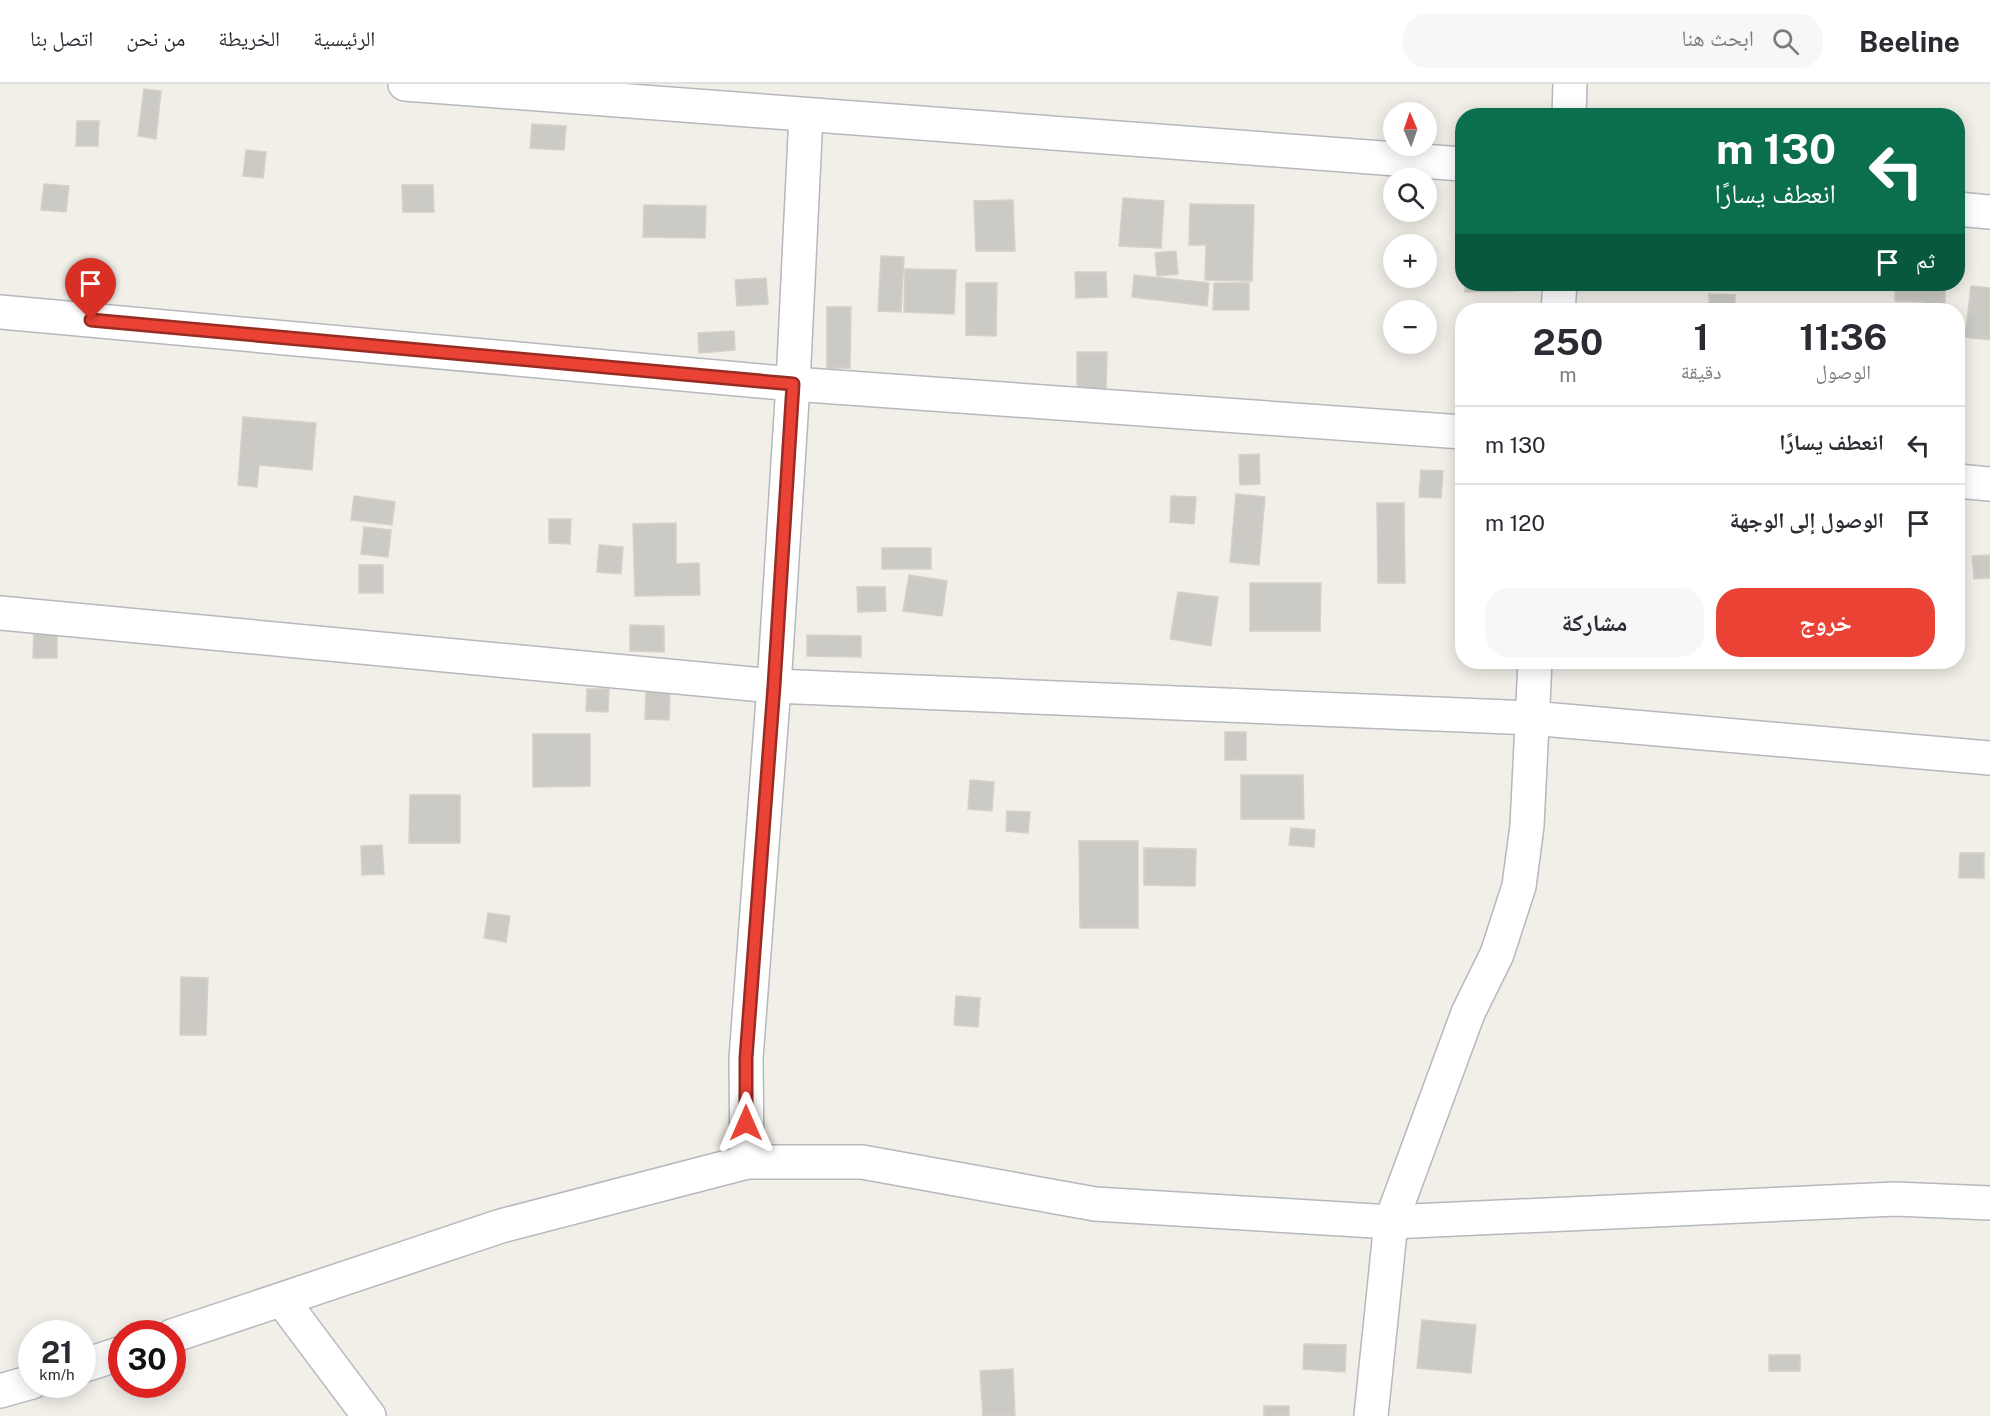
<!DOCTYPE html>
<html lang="ar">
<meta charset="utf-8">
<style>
:root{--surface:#fff;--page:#f7f7f7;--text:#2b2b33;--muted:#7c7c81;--line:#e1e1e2;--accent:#ea4335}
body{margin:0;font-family:"Public Sans","Noto Naskh Arabic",sans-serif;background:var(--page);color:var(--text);direction:rtl;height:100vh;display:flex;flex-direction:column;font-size:22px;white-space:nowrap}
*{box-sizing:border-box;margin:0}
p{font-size:20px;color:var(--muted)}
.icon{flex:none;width:33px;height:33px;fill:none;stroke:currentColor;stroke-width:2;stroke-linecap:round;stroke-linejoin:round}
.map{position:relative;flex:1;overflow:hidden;direction:ltr}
.details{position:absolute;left:1455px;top:219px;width:510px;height:366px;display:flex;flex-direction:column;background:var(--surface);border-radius:24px;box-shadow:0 3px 15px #0003;direction:rtl}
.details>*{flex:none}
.banner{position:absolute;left:1455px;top:24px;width:510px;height:183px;border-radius:24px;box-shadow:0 3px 15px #0003;direction:rtl;background:#0b6e4f;color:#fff;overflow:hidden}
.needle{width:39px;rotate:358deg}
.fabs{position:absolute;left:1383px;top:18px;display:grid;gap:12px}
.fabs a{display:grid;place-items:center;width:54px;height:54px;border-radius:50%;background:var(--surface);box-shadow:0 3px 15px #0003;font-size:30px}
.speed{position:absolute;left:18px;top:1236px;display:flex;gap:12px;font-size:30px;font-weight:700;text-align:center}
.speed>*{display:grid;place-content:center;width:78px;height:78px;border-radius:50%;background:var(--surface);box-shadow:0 3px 15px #0003;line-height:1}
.speed small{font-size:15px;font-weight:400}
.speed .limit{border:9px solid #d22;background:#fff;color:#111}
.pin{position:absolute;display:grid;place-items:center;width:51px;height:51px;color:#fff;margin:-62px -26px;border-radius:50% 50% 50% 0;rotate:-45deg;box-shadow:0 0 6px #0007}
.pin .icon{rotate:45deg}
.me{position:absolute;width:66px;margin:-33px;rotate:0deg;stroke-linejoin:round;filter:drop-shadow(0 0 4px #0008)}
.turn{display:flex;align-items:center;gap:21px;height:126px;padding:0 30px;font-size:27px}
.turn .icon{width:78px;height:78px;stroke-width:2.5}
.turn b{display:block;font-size:42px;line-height:51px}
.then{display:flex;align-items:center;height:57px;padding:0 30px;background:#0003;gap:12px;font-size:22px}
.eta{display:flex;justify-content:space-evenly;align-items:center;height:102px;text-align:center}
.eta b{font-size:36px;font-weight:700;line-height:42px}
.primary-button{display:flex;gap:12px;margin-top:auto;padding:12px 30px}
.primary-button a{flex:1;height:69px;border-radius:24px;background:var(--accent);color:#fff;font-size:24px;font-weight:700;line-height:69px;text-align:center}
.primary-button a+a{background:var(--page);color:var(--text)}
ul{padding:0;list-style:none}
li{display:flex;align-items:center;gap:18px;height:78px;padding:0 30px;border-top:2px solid var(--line)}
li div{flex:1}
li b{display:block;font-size:22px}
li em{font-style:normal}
header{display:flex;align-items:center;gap:36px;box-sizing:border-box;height:84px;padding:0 30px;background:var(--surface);border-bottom:2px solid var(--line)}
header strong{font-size:28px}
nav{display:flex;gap:33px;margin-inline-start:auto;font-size:21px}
.search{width:420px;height:54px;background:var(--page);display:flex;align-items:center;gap:15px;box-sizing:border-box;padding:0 21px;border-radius:24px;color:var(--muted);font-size:22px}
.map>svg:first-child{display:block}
.building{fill:#cccac5;stroke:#d6d1c6;stroke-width:1.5}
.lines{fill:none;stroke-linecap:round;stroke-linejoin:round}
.minor-casing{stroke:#b5b8bc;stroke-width:36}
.minor{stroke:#fff;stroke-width:33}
.route-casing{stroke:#982c22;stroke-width:15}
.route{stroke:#ea4335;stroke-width:10}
</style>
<header>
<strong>Beeline</strong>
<div class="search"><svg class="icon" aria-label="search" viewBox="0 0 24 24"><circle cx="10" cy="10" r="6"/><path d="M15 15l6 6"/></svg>ابحث هنا</div>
<nav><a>الرئيسية</a><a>الخريطة</a><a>من نحن</a><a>اتصل بنا</a></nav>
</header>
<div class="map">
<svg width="1990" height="1332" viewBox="0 0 1990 1332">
<rect width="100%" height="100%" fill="#f1efe8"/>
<g class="building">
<path d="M 144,5 L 161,7 L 156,55 L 138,52 Z"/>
<path d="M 77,37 L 99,37 L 98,62 L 76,62 Z"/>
<path d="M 532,40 L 566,42 L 564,66 L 530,64 Z"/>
<path d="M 246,66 L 266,68 L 263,94 L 243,92 Z"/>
<path d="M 44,100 L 69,102 L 66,128 L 41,126 Z"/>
<path d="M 402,101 L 433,101 L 434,128 L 403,128 Z"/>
<path d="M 1123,114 L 1164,117 L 1161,164 L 1119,162 Z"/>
<path d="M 1013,116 L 1015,167 L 976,167 L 974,117 Z"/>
<path d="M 1190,120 L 1254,121 L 1252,197 L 1205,196 L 1206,161 L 1189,161 Z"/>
<path d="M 644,121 L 706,122 L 705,154 L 643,153 Z"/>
<path d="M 1176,167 L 1178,190 L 1157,192 L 1155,169 Z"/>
<path d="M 881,172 L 904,173 L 901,228 L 878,227 Z"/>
<path d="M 905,185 L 956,186 L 954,230 L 904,228 Z"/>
<path d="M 1075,188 L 1106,188 L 1107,213 L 1076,214 Z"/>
<path d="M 1134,191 L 1209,199 L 1207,222 L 1132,213 Z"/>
<path d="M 766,194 L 768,220 L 737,222 L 735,196 Z"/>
<path d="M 966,199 L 997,199 L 996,252 L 966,251 Z"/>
<path d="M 1214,199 L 1249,199 L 1249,226 L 1213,226 Z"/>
<path d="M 1465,200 L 1518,200 L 1518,207 L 1465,208 Z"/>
<path d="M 1895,200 L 1945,200 L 1945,226 L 1924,226 L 1924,218 L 1895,217 Z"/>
<path d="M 1971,202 L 1990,204 L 1990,256 L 1965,253 Z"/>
<path d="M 1709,210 L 1735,211 L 1735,226 L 1709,226 Z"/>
<path d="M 827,223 L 851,223 L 850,284 L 827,284 Z"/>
<path d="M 734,247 L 735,266 L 699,269 L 698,249 Z"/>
<path d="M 1077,268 L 1107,268 L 1106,305 L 1077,305 Z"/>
<path d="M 243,333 L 316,339 L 312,386 L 259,381 L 257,403 L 238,401 Z"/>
<path d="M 1259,370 L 1260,400 L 1240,401 L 1239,371 Z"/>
<path d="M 1421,386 L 1443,387 L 1441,414 L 1419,413 Z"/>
<path d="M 1236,410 L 1265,413 L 1259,481 L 1230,478 Z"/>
<path d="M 354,412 L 395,418 L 392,441 L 351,436 Z"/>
<path d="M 1171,412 L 1196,413 L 1194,440 L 1170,438 Z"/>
<path d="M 1377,419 L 1404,419 L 1405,499 L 1378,499 Z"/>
<path d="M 549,435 L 571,435 L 570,460 L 549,459 Z"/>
<path d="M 676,439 L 676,480 L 699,479 L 700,511 L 635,512 L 633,440 Z"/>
<path d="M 364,443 L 391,446 L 388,473 L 361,470 Z"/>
<path d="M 599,461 L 623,463 L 621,490 L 597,488 Z"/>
<rect x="882" y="464" width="49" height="21"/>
<path d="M 1990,471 L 1990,494 L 1974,495 L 1972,472 Z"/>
<rect x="359" y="481" width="24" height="28"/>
<path d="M 909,491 L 947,497 L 942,532 L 903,527 Z"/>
<path d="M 1250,499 L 1321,499 L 1320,547 L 1250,547 Z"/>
<path d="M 857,503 L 885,503 L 886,527 L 858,528 Z"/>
<path d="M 1178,508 L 1218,513 L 1211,562 L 1170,555 Z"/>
<path d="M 630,541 L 664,542 L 664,568 L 630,567 Z"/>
<path d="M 34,547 L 57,547 L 57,574 L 33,574 Z"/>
<path d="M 807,551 L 861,552 L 861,573 L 807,572 Z"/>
<path d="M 587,605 L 609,605 L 608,628 L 586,627 Z"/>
<path d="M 646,608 L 670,608 L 669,636 L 645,635 Z"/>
<rect x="1225" y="648" width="21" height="28"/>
<path d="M 533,650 L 590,650 L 590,702 L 533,703 Z"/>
<path d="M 1241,691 L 1303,691 L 1304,735 L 1241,735 Z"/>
<path d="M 970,696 L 994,698 L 992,727 L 968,725 Z"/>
<path d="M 410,711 L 460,711 L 460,759 L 409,759 Z"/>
<path d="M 1007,727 L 1030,728 L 1028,749 L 1006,747 Z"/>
<path d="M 1291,744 L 1315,746 L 1314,763 L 1289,761 Z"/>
<path d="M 1079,757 L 1138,757 L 1138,844 L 1080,844 Z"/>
<path d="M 382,761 L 384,790 L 362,791 L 361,762 Z"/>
<path d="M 1144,764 L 1196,765 L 1195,802 L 1144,801 Z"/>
<path d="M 1960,769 L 1984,769 L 1984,794 L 1959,794 Z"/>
<path d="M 488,829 L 510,832 L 506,858 L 484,854 Z"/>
<path d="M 181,893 L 208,894 L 206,951 L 180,951 Z"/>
<path d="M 956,912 L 980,914 L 978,943 L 954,941 Z"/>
<path d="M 1422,1236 L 1476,1241 L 1471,1289 L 1417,1284 Z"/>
<path d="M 1304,1260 L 1346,1261 L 1345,1288 L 1303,1285 Z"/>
<rect x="1769" y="1271" width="31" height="16"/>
<path d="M 1013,1285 L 1015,1332 L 983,1332 L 980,1287 Z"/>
<rect x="1264" y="1322" width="25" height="10"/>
</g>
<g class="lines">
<g class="minor-casing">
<g id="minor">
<path d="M 405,0 L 1462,80"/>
<path d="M 1569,32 L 1570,0"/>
<path d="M 1958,125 L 1990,128"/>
<path d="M 1558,226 L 1560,200"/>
<path d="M 0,228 L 793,300 L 1462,348"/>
<path d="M 1958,397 L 1990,400"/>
<path d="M 0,529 L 774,602 L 1531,634 L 1990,674"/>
<path d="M 747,1078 L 746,974 L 774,602 L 793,300 L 806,31"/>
<path d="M 282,1216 L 369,1332"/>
<path d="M 172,1252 L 501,1142 L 747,1078 L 862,1078 L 1095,1120 L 1391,1138 L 1895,1115 L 1990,1119"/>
<path d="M 82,1282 L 122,1269"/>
<path d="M 0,1307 L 32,1298"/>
<path d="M 1371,1332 L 1391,1138 L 1468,929 L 1497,870 L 1519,802 L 1527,742 L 1535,578"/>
</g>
</g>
<use href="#minor" class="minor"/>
</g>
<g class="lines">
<g class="route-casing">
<path id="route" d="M 91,236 L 793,300 L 774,602 L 746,974 L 746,1039"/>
</g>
<use href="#route" class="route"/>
</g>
</svg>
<div class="fabs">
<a><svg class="needle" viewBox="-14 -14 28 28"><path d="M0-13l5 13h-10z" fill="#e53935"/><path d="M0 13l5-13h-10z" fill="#7c7c81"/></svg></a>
<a><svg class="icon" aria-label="search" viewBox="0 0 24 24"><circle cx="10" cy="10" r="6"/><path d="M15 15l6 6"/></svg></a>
<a>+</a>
<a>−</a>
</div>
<div class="speed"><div>21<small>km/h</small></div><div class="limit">30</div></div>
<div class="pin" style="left:91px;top:236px;background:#d93025"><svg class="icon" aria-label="arrive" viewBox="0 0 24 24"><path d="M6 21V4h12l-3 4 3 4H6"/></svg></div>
<svg class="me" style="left:746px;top:1039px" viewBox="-20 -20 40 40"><path d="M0-17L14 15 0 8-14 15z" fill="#ea4335" stroke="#fff" stroke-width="4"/></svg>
<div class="banner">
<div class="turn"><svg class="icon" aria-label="left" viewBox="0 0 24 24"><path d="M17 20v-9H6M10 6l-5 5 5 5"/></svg><div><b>130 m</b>انعطف يسارًا</div></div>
<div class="then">ثم<svg class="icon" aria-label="arrive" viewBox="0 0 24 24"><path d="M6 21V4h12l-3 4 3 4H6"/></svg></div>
</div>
<section class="details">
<div class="eta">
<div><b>11:36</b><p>الوصول</p></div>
<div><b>1</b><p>دقيقة</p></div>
<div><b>250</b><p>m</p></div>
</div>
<ul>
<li><svg class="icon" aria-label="left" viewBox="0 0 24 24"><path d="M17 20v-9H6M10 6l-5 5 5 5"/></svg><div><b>انعطف يسارًا</b></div><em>130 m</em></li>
<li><svg class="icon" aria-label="arrive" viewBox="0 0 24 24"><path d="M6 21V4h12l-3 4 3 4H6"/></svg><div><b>الوصول إلى الوجهة</b></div><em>120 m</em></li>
</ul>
<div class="primary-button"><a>خروج</a><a>مشاركة</a></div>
</section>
</div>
